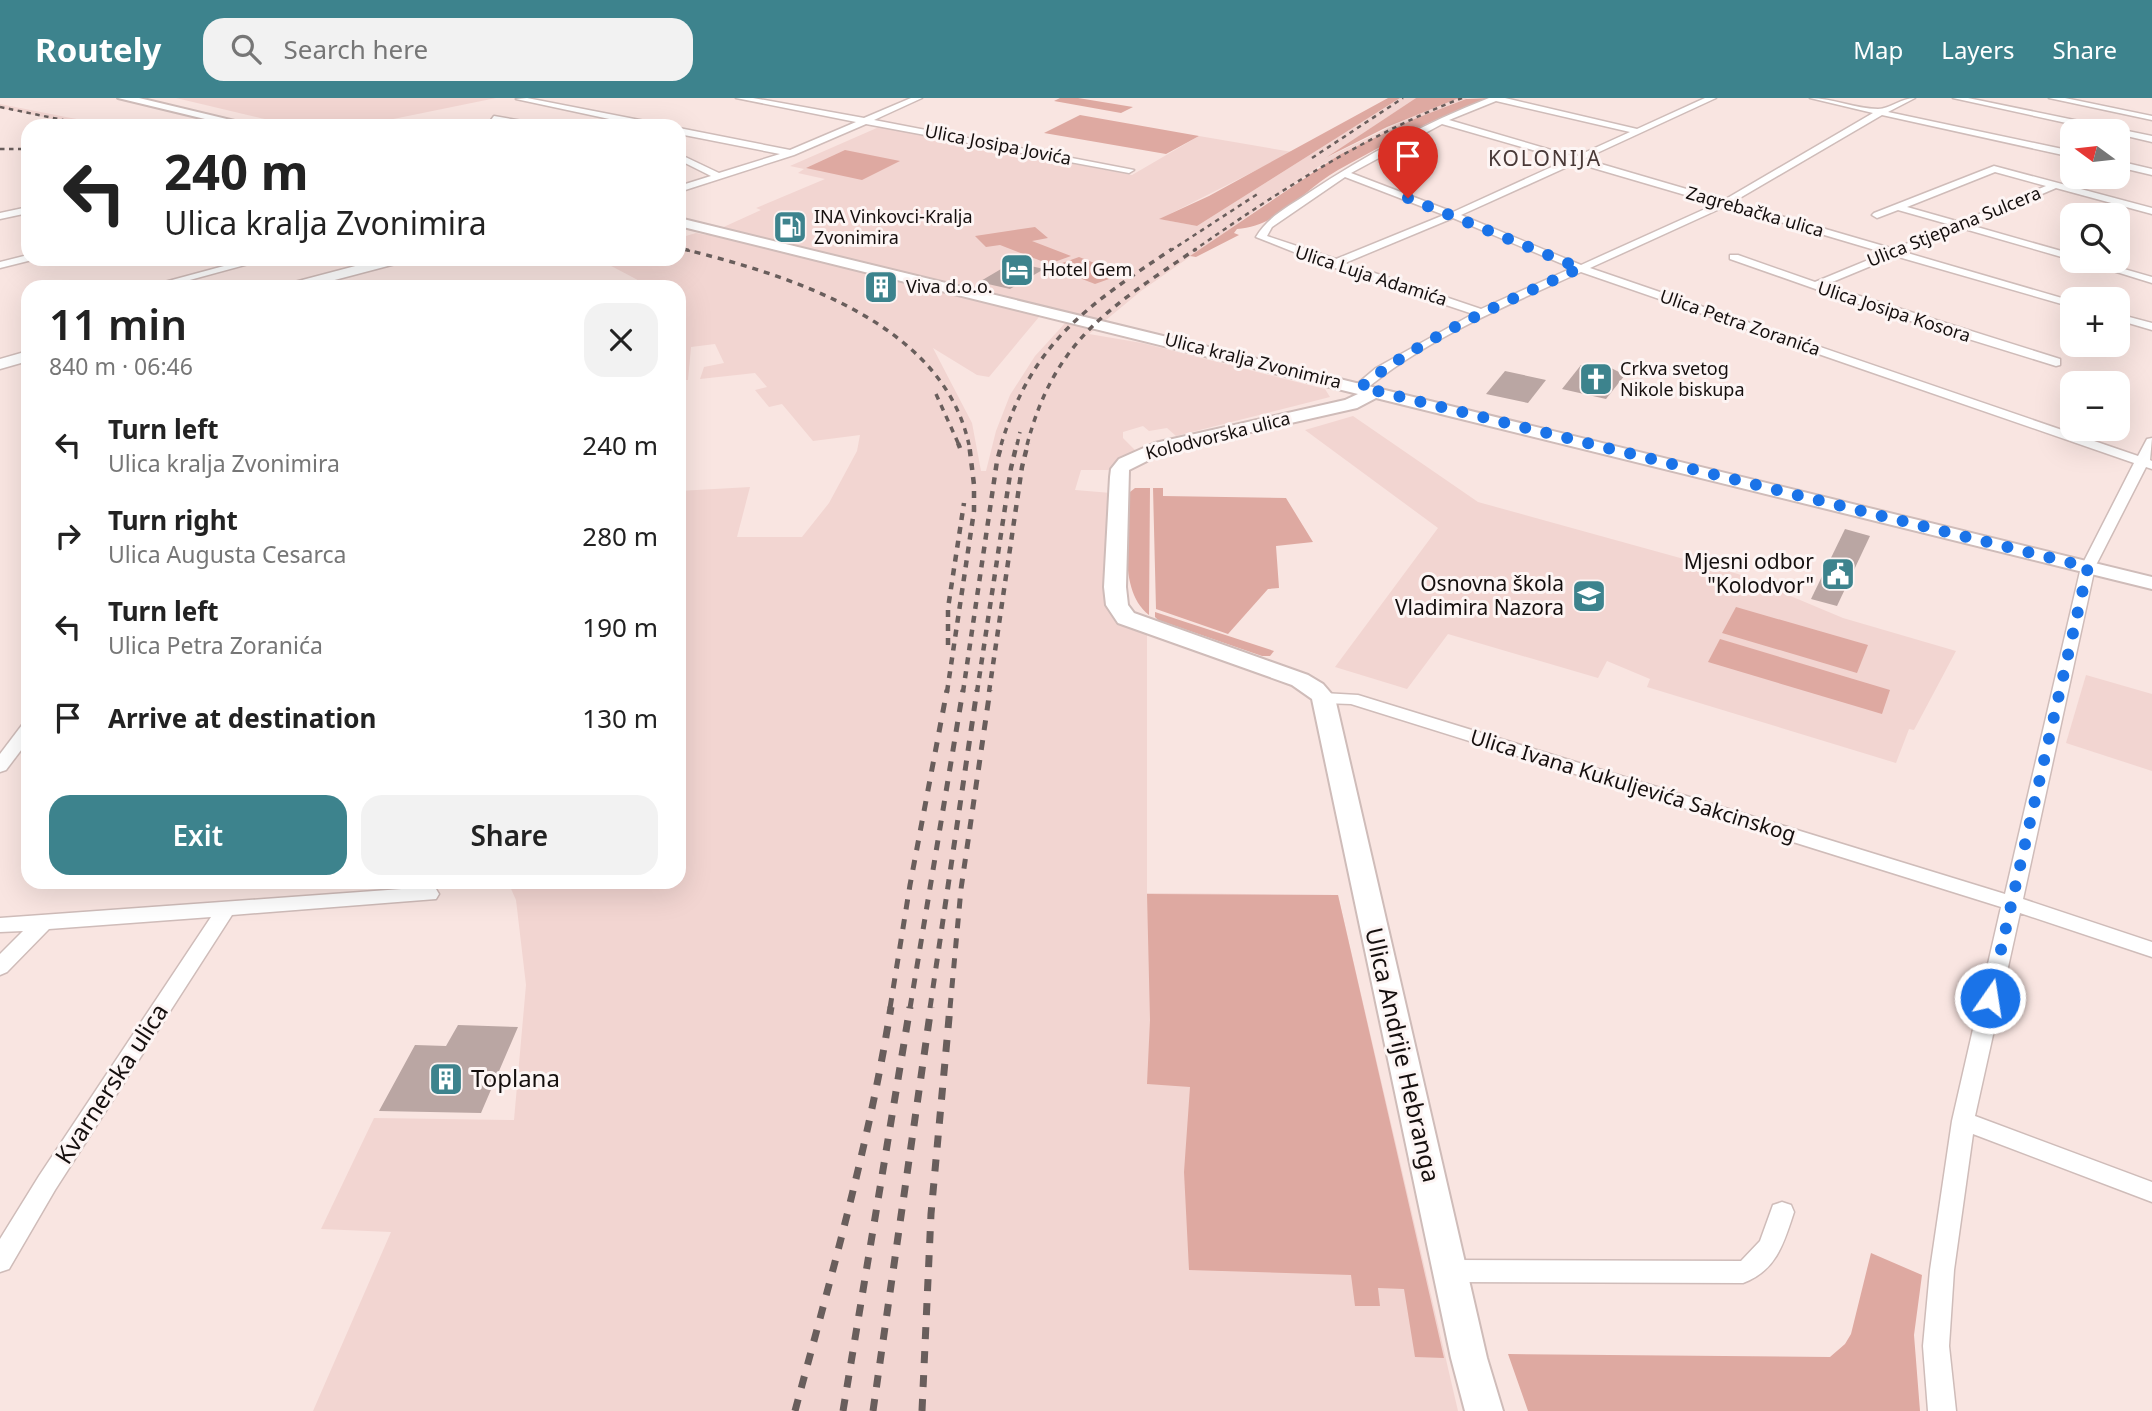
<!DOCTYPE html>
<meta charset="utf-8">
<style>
:root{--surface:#fff;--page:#f2f2f2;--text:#222;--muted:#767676;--accent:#3d838d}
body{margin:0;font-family:"Noto Sans",sans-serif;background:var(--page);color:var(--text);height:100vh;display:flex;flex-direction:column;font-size:26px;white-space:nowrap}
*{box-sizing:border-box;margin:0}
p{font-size:23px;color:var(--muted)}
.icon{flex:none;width:38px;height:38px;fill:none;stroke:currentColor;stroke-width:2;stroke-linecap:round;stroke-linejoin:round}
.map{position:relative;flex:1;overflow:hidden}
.side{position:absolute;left:21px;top:182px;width:665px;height:609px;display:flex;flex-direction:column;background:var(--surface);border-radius:21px;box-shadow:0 7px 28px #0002}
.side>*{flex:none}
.guide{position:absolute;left:21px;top:21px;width:665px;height:147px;border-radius:21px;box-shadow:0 7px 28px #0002;background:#fff;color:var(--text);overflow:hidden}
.needle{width:46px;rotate:285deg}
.tools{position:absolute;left:2060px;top:21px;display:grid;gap:14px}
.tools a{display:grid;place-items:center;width:70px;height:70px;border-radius:14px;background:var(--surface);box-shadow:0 7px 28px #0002;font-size:35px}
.pin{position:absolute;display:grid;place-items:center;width:60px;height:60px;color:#fff;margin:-72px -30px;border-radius:50% 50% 50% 0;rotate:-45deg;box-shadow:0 0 7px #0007}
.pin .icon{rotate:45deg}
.me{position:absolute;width:77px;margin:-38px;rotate:13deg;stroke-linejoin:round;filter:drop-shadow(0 0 5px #0008)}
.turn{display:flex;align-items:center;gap:24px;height:147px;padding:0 28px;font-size:32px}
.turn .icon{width:91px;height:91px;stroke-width:2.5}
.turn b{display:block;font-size:49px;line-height:60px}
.round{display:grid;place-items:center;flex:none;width:74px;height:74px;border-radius:21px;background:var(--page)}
.headline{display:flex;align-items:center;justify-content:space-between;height:119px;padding:0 28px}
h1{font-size:42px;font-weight:600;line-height:52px}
.button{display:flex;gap:14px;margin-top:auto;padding:14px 28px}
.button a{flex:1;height:80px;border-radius:21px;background:var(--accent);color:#fff;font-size:28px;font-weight:600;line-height:80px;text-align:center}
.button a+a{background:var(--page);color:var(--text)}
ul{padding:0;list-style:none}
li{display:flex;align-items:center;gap:21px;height:91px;padding:0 28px}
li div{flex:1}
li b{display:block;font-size:26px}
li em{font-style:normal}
header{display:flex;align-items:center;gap:42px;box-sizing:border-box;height:98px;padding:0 35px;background:var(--accent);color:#fff}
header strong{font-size:33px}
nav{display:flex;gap:38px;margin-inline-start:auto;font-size:24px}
.search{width:490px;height:63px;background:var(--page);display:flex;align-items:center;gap:18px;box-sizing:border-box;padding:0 24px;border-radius:21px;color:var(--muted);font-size:26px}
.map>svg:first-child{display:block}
.built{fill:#f2d5d1;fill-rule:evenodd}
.green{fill:#dea9a1}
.building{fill:#baa6a3}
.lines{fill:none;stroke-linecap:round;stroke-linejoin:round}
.minor-casing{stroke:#cfbcb9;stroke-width:3}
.tertiary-casing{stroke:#cfbcb9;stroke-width:3}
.secondary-casing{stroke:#cfbcb9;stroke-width:4}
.minor{fill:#fff;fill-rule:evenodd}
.tertiary{fill:#fff;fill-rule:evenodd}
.secondary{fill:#fff;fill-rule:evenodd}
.rail-far4{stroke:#695e5c;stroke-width:2.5;stroke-dasharray:4.5 4.5;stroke-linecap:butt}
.rail-far3{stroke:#695e5c;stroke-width:3.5;stroke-dasharray:6 6;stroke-linecap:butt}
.rail-far2{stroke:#695e5c;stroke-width:4.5;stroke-dasharray:7 7;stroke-linecap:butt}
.rail-far1{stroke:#695e5c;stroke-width:5;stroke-dasharray:10 10;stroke-linecap:butt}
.rail{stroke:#695e5c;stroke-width:7;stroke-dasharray:12 12;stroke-linecap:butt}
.route{stroke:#1a73e8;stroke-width:12;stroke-dasharray:0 21.6}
.labels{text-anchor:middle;stroke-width:6;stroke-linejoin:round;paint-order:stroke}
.far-street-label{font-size:18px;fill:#150f0e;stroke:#fdf5f4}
.far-poi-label{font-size:18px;fill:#150f0e;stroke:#fdf5f4;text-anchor:start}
.far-quarter-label{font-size:21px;letter-spacing:2px;fill:#493937;stroke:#fdf5f4}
.poi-label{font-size:21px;fill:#150f0e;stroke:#fdf5f4;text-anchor:end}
.street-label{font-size:21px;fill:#150f0e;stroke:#fdf5f4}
.near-street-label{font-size:24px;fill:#150f0e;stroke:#fdf5f4}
.near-poi-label{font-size:24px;fill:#150f0e;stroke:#fdf5f4;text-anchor:start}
</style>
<header>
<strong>Routely</strong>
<div class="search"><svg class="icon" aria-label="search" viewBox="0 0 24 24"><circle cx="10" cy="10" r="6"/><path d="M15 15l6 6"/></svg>Search here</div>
<nav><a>Map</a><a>Layers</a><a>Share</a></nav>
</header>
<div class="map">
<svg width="2152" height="1313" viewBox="0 0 2152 1313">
<rect width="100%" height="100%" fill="#f9e5e1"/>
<g class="built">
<path d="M 176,0 L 496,0 L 359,28 L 294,28 Z"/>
<path d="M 1400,0 L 1416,0 L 1328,59 L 1409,20 L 1459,0 L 1468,0 L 1414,21 L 1321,67 L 1141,193 L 1089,236 L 1142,245 L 1325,291 L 1330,299 L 1176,338 L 1167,330 L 1149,333 L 1143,328 L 1123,334 L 1123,340 L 1135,352 L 1112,369 L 1112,372 L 1081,372 L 1075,392 L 1111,395 L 1106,509 L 1116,520 L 1147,536 L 1147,795 L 1338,797 L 1458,1313 L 313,1313 L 391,1134 L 321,1131 L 374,1020 L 514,1022 L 526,887 L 516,802 L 508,784 L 679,784 L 679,393 L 750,389 L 737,439 L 802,439 L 829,405 L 857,353 L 860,337 L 813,343 L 782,306 L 769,309 L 755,292 L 767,289 L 755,275 L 700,281 L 704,269 L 724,265 L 715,246 L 691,249 L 688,282 L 679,282 L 679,189 L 651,189 L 598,161 L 679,161 L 679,140 L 696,135 L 706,137 L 761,112 L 756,110 L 825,81 L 798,75 L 804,71 L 790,68 L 879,29 L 1132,77 L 1199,38 L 1292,54 L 1160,121 L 1197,128 ZM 1044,217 L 1067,223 L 1035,258 L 1010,297 L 996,333 L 986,373 L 981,373 L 972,325 L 933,250 L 977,277 L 989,279 L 1039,219 Z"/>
<path d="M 0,6 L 66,19 L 114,28 L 87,28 L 0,10 Z"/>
<path d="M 1353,318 L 1478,404 L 1738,476 L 1843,520 L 1956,553 L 1914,632 L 1909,631 L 1896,665 L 1647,589 L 1650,581 L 1607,563 L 1598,580 L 1448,536 L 1407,591 L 1335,569 L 1438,430 L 1305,332 Z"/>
<path d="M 2086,577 L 2152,596 L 2152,673 L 2066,645 Z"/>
</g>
<g class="green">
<path d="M 1060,0 L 1078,0 L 1133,9 L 1121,15 L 1054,3 Z"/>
<path d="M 1388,0 L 1400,0 L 1197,128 L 1159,121 L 1209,98 Z"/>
<path d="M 1416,0 L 1459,0 L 1387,29 L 1327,59 Z"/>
<path d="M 1489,0 C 1437,19 1386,45 1338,72 C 1304,91 1278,129 1237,131 L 1234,135 L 1239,137 L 1196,159 L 1190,158 L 1339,57 L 1414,21 L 1466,1 Z"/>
<path d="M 1080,17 L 1199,38 L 1166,56 L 1044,35 Z"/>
<path d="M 845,52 L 900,63 L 862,82 L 806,70 Z"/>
<path d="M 1035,129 L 1048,140 L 1032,143 L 1071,158 L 1049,166 L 1000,147 L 986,149 L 975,138 Z"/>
<path d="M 1079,159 L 1123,176 L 1095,186 L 1051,169 Z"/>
<path d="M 1135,390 L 1150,390 L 1149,517 C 1117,492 1129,432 1130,394 Z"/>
<path d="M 1153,390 L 1163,390 L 1163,398 L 1286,400 L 1313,444 L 1276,448 L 1279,490 L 1268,491 L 1228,536 L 1156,511 Z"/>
<path d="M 1736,509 L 1868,547 L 1857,575 L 1722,535 Z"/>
<path d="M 1155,514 L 1274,553 L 1270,558 L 1262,558 L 1158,522 L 1155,519 Z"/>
<path d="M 1720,541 L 1890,592 L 1882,616 L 1708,564 Z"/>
<path d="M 1147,796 L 1338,797 L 1444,1260 L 1415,1259 L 1404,1191 L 1378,1190 L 1380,1208 L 1355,1208 L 1351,1177 L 1189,1172 L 1184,1074 L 1190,989 L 1147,986 L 1150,922 Z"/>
<path d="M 1871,1155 L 1922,1177 L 1914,1237 L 1920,1313 L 1528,1313 L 1508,1256 L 1830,1259 L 1845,1246 L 1851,1236 Z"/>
</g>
<g class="building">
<path d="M 1013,164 L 1044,171 L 1010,191 L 979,184 Z"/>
<path d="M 1581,267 L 1607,268 L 1625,277 L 1606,301 L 1562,291 Z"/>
<path d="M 1505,273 L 1546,282 L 1528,305 L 1486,296 Z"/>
<path d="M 1845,431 L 1870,438 L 1837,508 L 1811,501 Z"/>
<path d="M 458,927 L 518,929 L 481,1015 L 379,1013 L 415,947 L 446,948 Z"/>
</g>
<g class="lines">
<g class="minor-casing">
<g id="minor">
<path d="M 527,0 L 655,25 L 659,28 L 642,28 L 516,1 Z"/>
<path d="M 736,0 L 753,0 L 864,20 L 911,0 L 922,0 L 874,22 L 1134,72 L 1129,75 L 866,26 L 794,57 L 679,94 L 679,88 L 711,78 L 679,62 L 679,56 L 719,75 L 780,56 L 679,36 L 679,30 L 790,52 L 856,24 Z"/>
<path d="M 1489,0 L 1505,0 L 1637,31 L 1705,0 L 1716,0 L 1584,61 L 1724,102 L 1873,15 L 1810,0 C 1833,0 1855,11 1878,11 C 1890,11 1901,0 1915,0 L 1888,14 L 2072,53 L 2072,59 L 1882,17 L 1733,104 L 1894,151 L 1951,127 L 1898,112 L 1877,120 L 1872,117 L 1874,115 L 1994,68 L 2152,110 L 2152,116 L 2056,90 L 1970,127 L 2072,156 L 2072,162 L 1961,130 L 1904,154 L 2072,203 L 2072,209 L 1895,158 L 1825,187 L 2060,261 L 2060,267 L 2056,268 L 1878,213 L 1730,161 L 1730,157 L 1738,157 L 1815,184 L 1885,155 L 1726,108 L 1590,170 L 2138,358 L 2147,341 L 2152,340 L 2150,362 L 2152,363 L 2152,371 L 2146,369 L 2095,469 L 2023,801 L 2152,844 L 2152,859 L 2020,815 L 1975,1018 L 2152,1084 L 2152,1104 L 1973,1036 L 1954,1172 L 1949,1248 L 1956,1313 L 1928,1313 L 1923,1248 L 1930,1172 L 1952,1023 L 2001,809 L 1351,606 L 1323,605 L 1315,600 L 1323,595 L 1358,597 L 2005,796 L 2081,469 L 2134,365 L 1581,174 C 1510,206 1425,241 1365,292 L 1357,292 L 1357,286 L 1376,270 L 1473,216 L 1329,168 L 1256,139 C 1268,118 1290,108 1310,94 C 1366,57 1425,25 1489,0 ZM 1496,3 L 1630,34 L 1575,59 L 1449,22 ZM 1442,26 L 1567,62 L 1453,114 L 1351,75 ZM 1576,65 L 1716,106 L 1581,167 L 1461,117 ZM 1995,74 L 2046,88 L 1960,124 L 1907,109 ZM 1345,79 L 1444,117 L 1336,161 L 1267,138 L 1272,129 ZM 1453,120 L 1572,170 L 1481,211 L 1345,165 Z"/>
<path d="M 1953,0 L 1968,0 L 2152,38 L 2152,44 L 2118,36 L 2118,33 L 2103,33 Z"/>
<path d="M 2049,0 L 2065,0 L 2152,18 L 2152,22 Z"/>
<path d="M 494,18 L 534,25 L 538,28 L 521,28 L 491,22 Z"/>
<path d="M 2118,63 L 2152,71 L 2152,77 L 2118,69 Z"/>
<path d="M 28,109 L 28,115 L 0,121 L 0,115 Z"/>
<path d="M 28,157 L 28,161 L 32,162 L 0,170 L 0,164 Z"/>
<path d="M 250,161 L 267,161 L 164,189 L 146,189 Z"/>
<path d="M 2081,163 L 2096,163 L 2152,179 L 2152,185 Z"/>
<path d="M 2118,216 L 2152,225 L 2152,232 L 2118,222 Z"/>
<path d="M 28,626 L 28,643 L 6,672 L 0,674 L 0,656 L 22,627 Z"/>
<path d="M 429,789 L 436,791 L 439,796 L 436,801 L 232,817 L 55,1092 L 9,1171 L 0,1174 L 0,1141 L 39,1078 L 211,819 L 49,831 L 7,874 L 0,877 L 0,856 L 23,833 L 0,834 L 0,820 Z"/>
<path d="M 1782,1104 L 1791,1107 L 1794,1114 C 1784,1145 1776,1173 1743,1185 L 1450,1184 L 1441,1181 L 1438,1173 L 1441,1165 L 1450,1162 L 1741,1163 L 1760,1143 L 1773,1107 Z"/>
</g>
</g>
<g class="tertiary-casing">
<g id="tertiary">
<path d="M 382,161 L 405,161 L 403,164 L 308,189 L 285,189 L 287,186 Z"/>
<path d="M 28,253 L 28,263 L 0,271 L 0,261 Z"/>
</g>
</g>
<g class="secondary-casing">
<g id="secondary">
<path d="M 118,0 L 139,0 L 256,28 L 234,28 Z"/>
<path d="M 679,120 L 2152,479 L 2152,491 L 1376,300 L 1357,310 L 1167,353 L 1129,372 L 1126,489 L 1128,507 L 1134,515 L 1308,577 L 1323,586 L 1335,600 L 1487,1260 L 1503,1313 L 1465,1313 L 1451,1260 L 1312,601 L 1292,587 L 1118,525 L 1106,507 L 1104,489 L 1110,379 L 1111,371 L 1119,361 L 1155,345 L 1345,302 L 1358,296 L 679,128 Z"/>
</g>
</g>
<use href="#minor" class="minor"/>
<use href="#tertiary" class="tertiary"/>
<use href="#secondary" class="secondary"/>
<g class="rail-far4">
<path d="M 0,9 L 92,28"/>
<path d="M 0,51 L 28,51"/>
<path d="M 1312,60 L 1403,0"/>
<path d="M 679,150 L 690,153"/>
<path d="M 1170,153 L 1259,95"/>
<path d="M 1193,153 C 1279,93 1364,38 1462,0"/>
</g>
<g class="rail-far3">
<path d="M 683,151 C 788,177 943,224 969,347"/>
<path d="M 936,296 L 959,347"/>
<path d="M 1001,347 C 1032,244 1087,208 1172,151"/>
<path d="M 1017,347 L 1020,334"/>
<path d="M 1027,347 C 1055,240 1111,209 1196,151"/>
</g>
<g class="rail-far2">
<path d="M 958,345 L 960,350"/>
<path d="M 948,547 L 948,510 L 964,405"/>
<path d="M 947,594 L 974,413 L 974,387 L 969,345"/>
<path d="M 963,594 L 997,363 L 1002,345"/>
<path d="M 977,594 L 1011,370 L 1017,345"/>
<path d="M 989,594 L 1022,369 L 1028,345"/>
</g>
<g class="rail-far1">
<path d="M 890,910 L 910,787 L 947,592"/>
<path d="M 910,910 L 963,592"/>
<path d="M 930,910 L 977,592"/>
<path d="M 950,910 L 961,791 L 990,592"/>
</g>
<g class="rail">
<path d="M 795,1313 C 831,1179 869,1046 891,909"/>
<path d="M 843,1313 L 910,909"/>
<path d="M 873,1313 L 931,909"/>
<path d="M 922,1313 L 931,1116 L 950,909"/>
</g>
</g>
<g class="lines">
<path class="route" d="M 1408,100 L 1580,170 C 1506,204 1424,238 1361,289 L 2088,469 L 1990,900"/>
</g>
<defs>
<g id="fuel-square" transform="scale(1.75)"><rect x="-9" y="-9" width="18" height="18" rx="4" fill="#3d838d" stroke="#fdf5f4"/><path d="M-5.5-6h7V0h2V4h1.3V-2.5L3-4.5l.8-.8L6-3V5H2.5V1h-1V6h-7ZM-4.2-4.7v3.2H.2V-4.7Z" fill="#fff"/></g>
<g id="hotel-square" transform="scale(1.75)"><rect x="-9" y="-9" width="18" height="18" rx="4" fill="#3d838d" stroke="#fdf5f4"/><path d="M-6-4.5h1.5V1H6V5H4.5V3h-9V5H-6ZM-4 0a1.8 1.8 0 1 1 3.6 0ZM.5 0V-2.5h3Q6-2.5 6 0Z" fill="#fff"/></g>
<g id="building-square" transform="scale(1.75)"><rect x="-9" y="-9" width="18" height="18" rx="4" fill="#3d838d" stroke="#fdf5f4"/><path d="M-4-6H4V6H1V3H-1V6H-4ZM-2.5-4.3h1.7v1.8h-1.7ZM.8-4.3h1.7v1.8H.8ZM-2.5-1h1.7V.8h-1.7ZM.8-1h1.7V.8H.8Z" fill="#fff"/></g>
<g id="church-square" transform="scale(1.75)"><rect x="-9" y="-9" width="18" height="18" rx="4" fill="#3d838d" stroke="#fdf5f4"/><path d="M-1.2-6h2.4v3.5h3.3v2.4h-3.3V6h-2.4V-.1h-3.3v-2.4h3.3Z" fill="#fff"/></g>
<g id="civic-square" transform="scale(1.75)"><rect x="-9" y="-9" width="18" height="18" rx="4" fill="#3d838d" stroke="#fdf5f4"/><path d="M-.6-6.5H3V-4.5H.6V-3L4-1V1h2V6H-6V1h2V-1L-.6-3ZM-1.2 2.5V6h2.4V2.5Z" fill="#fff"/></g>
<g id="school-square" transform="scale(1.75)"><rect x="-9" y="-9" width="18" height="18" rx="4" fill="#3d838d" stroke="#fdf5f4"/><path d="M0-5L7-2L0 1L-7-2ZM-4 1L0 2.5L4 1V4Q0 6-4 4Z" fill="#fff"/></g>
</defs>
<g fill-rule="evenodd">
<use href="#fuel-square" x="790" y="129"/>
<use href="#hotel-square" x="1017" y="172"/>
<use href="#building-square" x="881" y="189"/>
<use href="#church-square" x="1596" y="281"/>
<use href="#civic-square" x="1838" y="476"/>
<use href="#school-square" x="1589" y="498"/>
<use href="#building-square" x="446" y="981"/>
</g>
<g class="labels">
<g class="far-street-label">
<text transform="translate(998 47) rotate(11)" y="6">Ulica Josipa Jovića</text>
<text transform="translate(1755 114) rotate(16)" y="6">Zagrebačka ulica</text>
<text transform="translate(1954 129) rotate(-22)" y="6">Ulica Stjepana Sulcera</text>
<text transform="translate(1371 178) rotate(18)" y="6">Ulica Luja Adamića</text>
<text transform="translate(1894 214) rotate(18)" y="6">Ulica Josipa Kosora</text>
<text transform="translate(1740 225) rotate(19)" y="6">Ulica Petra Zoranića</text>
<text transform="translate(1253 263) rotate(14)" y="6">Ulica kralja Zvonimira</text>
<text transform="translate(1218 338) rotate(-14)" y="6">Kolodvorska ulica</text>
</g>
<g class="far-poi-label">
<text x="814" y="125">INA Vinkovci-Kralja<tspan x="814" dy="21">Zvonimira</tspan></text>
<text x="1042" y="178">Hotel Gem</text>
<text x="906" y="195">Viva d.o.o.</text>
<text x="1620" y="277">Crkva svetog<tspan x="1620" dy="21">Nikole biskupa</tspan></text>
</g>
<g class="far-quarter-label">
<text x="1545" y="68">KOLONIJA</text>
</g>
<g class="poi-label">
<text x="1814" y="471">Mjesni odbor<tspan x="1814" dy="24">"Kolodvor"</tspan></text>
<text x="1564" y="493">Osnovna škola<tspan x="1564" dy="24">Vladimira Nazora</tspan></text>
</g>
<g class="street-label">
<text transform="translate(1633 688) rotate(17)" y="7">Ulica Ivana Kukuljevića Sakcinskog</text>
</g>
<g class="near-street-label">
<text transform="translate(1402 957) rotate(77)" y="8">Ulica Andrije Hebranga</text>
<text transform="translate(112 986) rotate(-57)" y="8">Kvarnerska ulica</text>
</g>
<g class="near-poi-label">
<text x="471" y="989">Toplana</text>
</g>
</g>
</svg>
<div class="tools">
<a><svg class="needle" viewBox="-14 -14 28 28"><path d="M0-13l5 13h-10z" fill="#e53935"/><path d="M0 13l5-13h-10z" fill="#767676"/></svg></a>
<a><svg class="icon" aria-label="search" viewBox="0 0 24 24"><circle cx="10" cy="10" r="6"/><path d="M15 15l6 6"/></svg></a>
<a>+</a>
<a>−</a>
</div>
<div class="pin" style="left:1408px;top:100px;background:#d93025"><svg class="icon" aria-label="arrive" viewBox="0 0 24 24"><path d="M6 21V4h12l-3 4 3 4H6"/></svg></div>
<svg class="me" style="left:1990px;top:900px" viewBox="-20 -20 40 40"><circle r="17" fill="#1a73e8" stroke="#fff" stroke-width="3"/><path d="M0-11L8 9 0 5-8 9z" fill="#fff"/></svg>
<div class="guide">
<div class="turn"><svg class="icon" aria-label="left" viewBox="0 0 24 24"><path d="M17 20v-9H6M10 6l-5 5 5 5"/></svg><div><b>240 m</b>Ulica kralja Zvonimira</div></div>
</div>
<section class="side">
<div class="headline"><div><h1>11 min</h1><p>840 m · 06:46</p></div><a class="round"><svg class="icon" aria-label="close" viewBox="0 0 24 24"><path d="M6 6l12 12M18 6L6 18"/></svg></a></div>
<ul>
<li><svg class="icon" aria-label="left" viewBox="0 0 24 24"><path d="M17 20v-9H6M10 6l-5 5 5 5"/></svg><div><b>Turn left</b><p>Ulica kralja Zvonimira</p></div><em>240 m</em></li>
<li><svg class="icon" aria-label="right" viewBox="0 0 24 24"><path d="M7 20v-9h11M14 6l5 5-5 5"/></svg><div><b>Turn right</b><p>Ulica Augusta Cesarca</p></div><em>280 m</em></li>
<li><svg class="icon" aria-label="left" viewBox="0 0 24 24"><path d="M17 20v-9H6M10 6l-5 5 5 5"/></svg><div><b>Turn left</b><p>Ulica Petra Zoranića</p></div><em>190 m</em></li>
<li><svg class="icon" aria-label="arrive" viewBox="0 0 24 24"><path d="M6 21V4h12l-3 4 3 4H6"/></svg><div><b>Arrive at destination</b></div><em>130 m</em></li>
</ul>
<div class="button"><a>Exit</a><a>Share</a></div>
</section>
</div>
